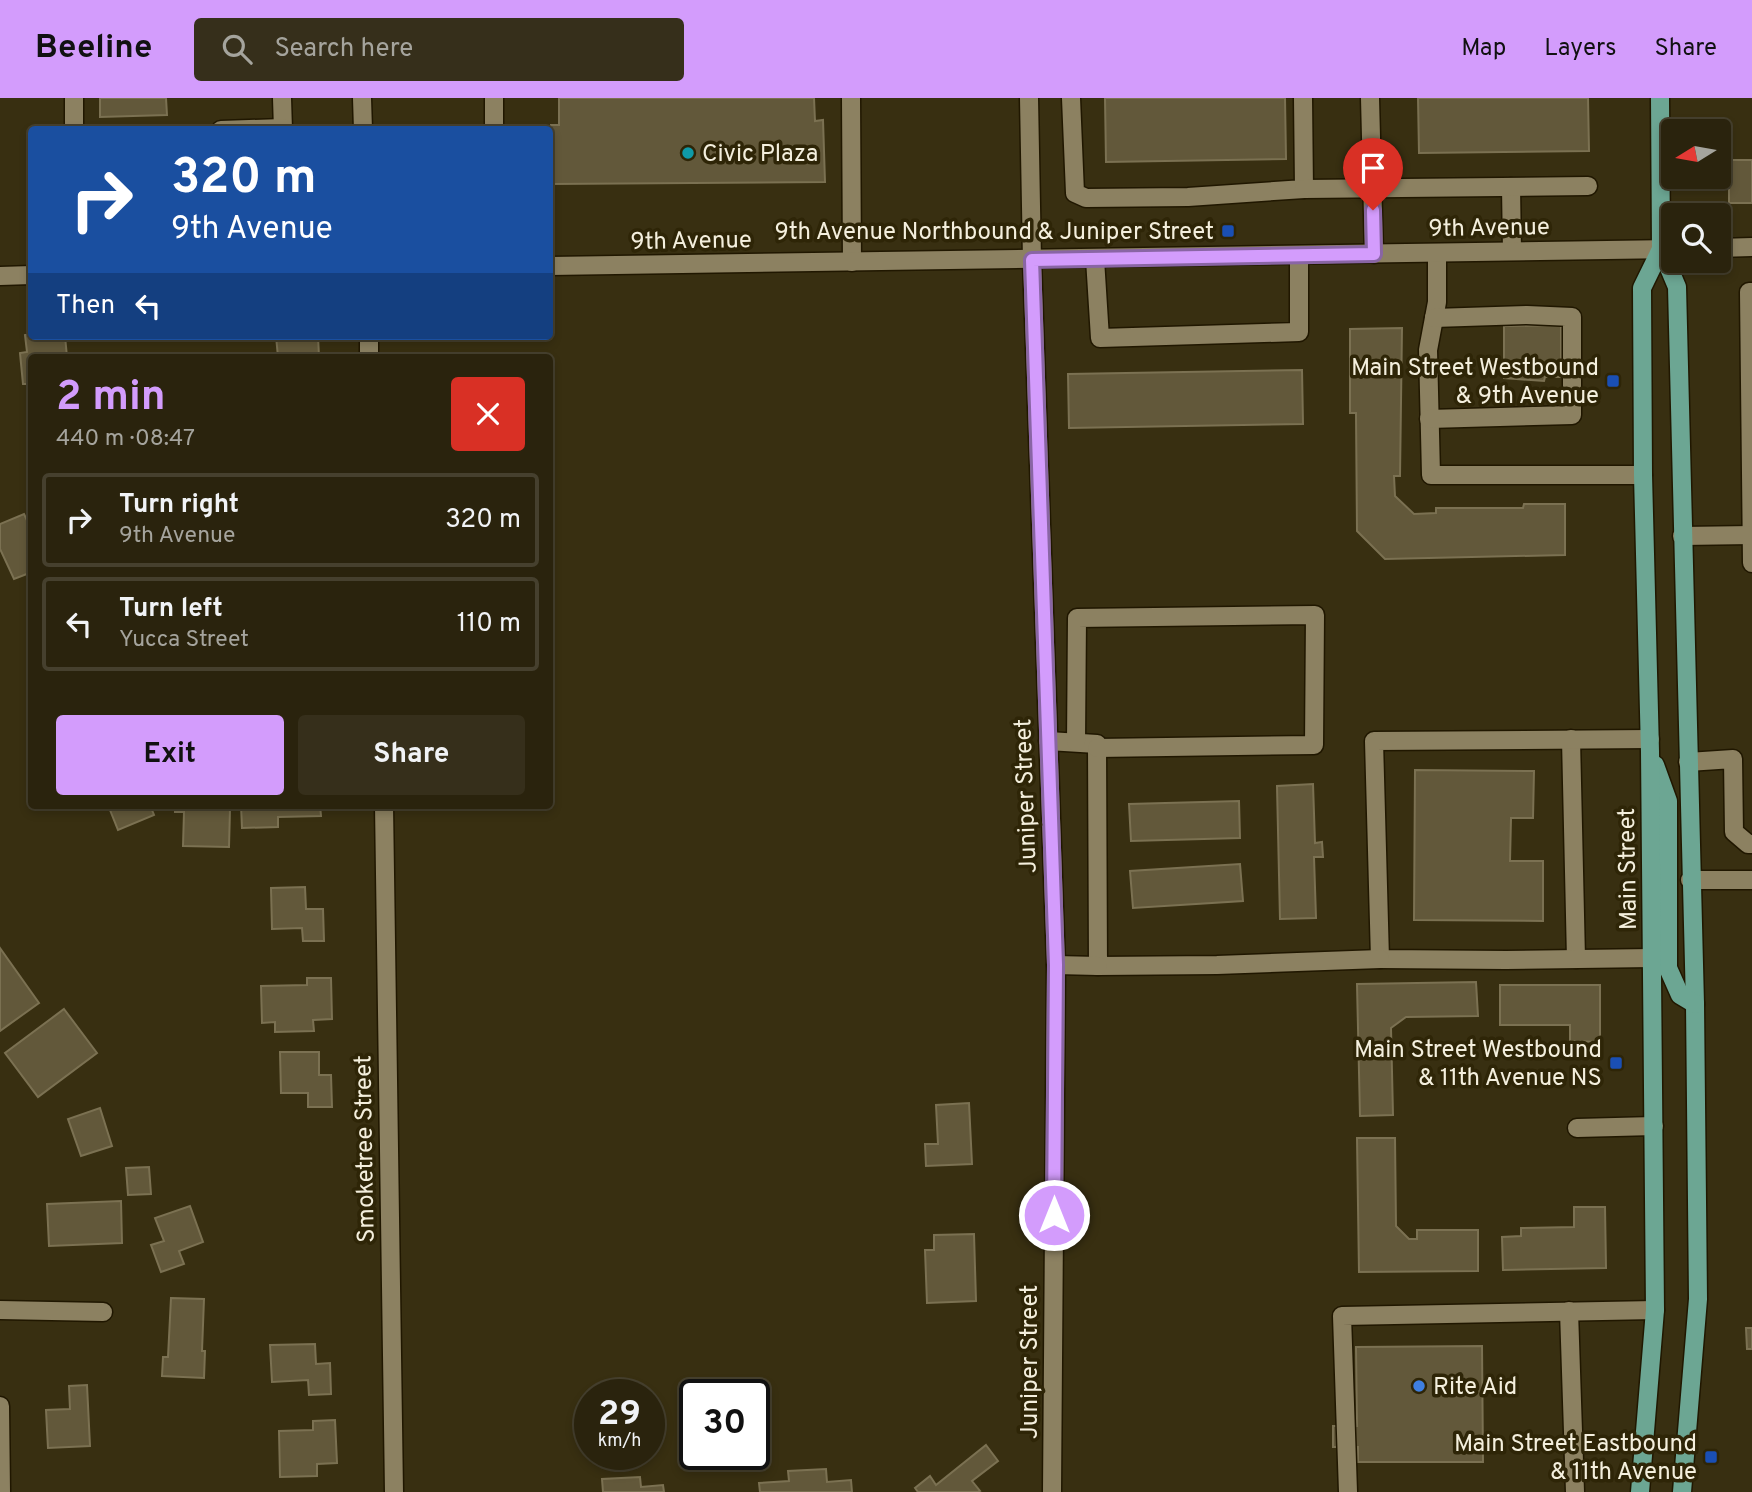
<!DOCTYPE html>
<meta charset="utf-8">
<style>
:root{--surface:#2a230d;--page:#362f1b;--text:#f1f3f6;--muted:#a5a49d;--line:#46402e;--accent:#d39cfc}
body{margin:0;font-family:Overpass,sans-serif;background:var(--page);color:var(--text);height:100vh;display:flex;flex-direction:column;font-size:26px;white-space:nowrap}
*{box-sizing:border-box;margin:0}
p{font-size:23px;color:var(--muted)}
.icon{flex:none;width:38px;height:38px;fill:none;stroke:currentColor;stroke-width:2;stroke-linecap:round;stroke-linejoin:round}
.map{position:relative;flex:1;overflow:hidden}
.drawer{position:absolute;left:28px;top:256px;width:525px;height:455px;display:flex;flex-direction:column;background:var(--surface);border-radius:7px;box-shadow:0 4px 10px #0003,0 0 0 2px var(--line)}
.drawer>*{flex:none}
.top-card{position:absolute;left:28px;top:28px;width:525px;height:214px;border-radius:7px;box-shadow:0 4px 10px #0003,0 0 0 2px var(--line);background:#1a4fa0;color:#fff;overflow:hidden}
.needle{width:46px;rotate:259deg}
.fabs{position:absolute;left:1661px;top:21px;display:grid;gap:14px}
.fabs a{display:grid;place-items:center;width:70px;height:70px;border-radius:7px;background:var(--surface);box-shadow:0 4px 10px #0003,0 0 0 2px var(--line);font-size:35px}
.speed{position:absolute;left:574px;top:1281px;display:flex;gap:14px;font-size:35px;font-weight:700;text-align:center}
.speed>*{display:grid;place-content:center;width:91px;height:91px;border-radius:50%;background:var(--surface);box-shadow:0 4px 10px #0003,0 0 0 2px var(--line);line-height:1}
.speed small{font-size:18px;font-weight:400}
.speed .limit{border:4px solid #111;border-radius:10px;background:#fff;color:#111}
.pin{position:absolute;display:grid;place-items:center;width:60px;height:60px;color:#fff;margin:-72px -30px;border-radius:50% 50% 50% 0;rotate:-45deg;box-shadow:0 0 7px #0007}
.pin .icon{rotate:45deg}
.me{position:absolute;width:77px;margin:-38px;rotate:0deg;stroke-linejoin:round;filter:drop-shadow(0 0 5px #0008)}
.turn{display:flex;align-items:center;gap:24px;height:147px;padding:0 28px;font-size:32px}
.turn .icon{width:91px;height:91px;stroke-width:2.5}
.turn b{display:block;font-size:49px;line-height:60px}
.then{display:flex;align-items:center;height:66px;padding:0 28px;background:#0003;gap:14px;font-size:26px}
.round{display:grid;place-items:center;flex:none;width:74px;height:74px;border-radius:7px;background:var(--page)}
.summary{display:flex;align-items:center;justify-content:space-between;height:119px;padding:0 28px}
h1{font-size:42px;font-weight:700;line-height:52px;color:var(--accent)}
.button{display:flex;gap:14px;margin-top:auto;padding:14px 28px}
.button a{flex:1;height:80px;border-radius:7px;background:var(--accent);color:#111;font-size:28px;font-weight:700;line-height:80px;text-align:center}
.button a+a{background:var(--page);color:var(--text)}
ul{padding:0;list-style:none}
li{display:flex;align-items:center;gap:21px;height:94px;margin:0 14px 10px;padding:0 14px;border:4px solid var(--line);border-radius:7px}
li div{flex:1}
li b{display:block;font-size:26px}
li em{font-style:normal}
header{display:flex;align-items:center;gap:42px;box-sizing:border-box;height:98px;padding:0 35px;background:var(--accent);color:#111}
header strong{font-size:33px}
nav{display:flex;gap:38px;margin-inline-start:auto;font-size:24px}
.search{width:490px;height:63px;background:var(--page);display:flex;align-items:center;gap:18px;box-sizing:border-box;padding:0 24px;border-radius:7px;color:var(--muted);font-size:26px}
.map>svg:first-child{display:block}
.building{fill:#62583a;stroke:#7b7152;stroke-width:2}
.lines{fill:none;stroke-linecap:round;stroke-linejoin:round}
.minor-casing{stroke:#201700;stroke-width:21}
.major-casing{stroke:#201700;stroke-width:21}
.minor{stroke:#8c8161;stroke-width:18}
.major{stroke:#6ca693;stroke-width:18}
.route-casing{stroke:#8965a4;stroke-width:18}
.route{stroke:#d39cfc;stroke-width:12}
.culture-dot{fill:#0f9aa8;stroke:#2e2507;stroke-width:2.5}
.transit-dot{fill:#1a4fb4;stroke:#2e2507;stroke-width:2.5}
.shop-dot{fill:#3f7fe0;stroke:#2e2507;stroke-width:2.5}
.labels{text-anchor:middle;stroke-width:7;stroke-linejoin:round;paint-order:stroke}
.poi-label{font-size:24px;fill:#f4efdd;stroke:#2e2507;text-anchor:end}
.street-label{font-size:24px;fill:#f4efdd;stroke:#2e2507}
</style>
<header>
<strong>Beeline</strong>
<div class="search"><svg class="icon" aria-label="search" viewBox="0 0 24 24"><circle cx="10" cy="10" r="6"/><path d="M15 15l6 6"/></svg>Search here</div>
<nav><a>Map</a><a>Layers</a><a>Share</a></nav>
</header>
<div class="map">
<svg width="1752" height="1394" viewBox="0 0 1752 1394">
<rect width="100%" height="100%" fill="#382f11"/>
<g class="building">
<path d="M 100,0 L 166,0 L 167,17 L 100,19 Z"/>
<path d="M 559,0 L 814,0 L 815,23 L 823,22 L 825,84 L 551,86 L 551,27 L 559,27 Z"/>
<path d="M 1105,0 L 1285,0 L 1286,61 L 1106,64 Z"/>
<path d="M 1418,0 L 1588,0 L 1589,53 L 1419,55 Z"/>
<rect x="1729" y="62" width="23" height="43"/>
<path d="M 1561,227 L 1561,279 L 1545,279 L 1544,283 L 1504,280 L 1504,228 Z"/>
<path d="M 1402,230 L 1400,378 L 1394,378 L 1395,398 L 1414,416 L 1436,415 L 1436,410 L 1523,410 L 1524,406 L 1565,406 L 1565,457 L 1385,461 L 1357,433 L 1356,315 L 1350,315 L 1350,231 Z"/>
<path d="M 32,236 L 32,238 L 65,238 L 67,259 L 32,259 L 32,291 L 31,286 L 23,286 L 20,255 L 27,254 L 25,237 Z"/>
<path d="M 276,238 L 318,238 L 319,259 L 278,259 Z"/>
<path d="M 1302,272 L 1303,326 L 1069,330 L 1068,276 Z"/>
<path d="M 24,416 L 32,433 L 32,474 L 14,481 L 0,451 L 0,426 Z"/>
<path d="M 1415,672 L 1534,673 L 1533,720 L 1511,720 L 1510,763 L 1543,763 L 1543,823 L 1414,822 Z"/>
<path d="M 1313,686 L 1315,745 L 1322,744 L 1323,759 L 1314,759 L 1316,820 L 1280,821 L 1277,688 Z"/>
<path d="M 1239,703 L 1240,740 L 1131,743 L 1129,706 Z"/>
<path d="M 108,707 L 150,707 L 154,717 L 118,732 Z"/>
<path d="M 175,707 L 219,707 L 219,711 L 230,711 L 229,749 L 183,748 L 184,714 L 175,714 Z"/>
<path d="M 241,707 L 320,707 L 321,718 L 278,719 L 278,729 L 242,730 Z"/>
<path d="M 1240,766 L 1243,803 L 1133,810 L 1130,773 Z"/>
<path d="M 305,789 L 306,811 L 323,811 L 324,843 L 303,843 L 302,830 L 272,831 L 271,790 Z"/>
<path d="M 0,850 L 39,905 L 0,933 Z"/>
<path d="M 307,880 L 331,880 L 332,921 L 313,922 L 314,933 L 275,934 L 275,924 L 262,925 L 261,888 L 307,887 Z"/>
<path d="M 1476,884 L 1478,918 L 1406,919 L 1391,930 L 1393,1017 L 1360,1018 L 1357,886 Z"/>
<path d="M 1500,887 L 1600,887 L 1600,944 L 1570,943 L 1570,927 L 1500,927 Z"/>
<path d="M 64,911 L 97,955 L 38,999 L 5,955 Z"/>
<path d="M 280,954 L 319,954 L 319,977 L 331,977 L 332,1009 L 308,1009 L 308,995 L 281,995 Z"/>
<path d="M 969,1005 L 972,1066 L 926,1068 L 925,1046 L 938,1046 L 936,1007 Z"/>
<path d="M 100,1010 L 112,1048 L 81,1058 L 68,1021 Z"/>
<path d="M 1357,1040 L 1395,1040 L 1396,1128 L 1409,1141 L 1417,1141 L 1417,1132 L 1478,1132 L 1478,1173 L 1359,1174 Z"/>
<path d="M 149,1069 L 151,1096 L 128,1097 L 126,1070 Z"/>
<path d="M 121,1103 L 122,1145 L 49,1148 L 47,1106 Z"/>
<path d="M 190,1108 L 203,1144 L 179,1153 L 184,1166 L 161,1174 L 151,1147 L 164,1143 L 155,1120 Z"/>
<path d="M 1574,1109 L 1605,1109 L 1606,1170 L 1503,1172 L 1502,1139 L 1521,1138 L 1521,1130 L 1574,1129 Z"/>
<path d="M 974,1136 L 976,1203 L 927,1205 L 925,1152 L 934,1152 L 934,1137 Z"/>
<path d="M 171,1200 L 204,1201 L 202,1253 L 205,1253 L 204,1280 L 162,1278 L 163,1259 L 168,1259 Z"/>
<path d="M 1746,1230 L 1752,1230 L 1752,1251 L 1747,1251 Z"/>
<path d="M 315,1246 L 316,1266 L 330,1265 L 331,1296 L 309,1297 L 308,1282 L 272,1284 L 270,1247 Z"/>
<path d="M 1482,1248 L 1483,1364 L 1358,1364 L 1358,1349 L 1333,1349 L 1333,1328 L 1357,1328 L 1356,1249 Z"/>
<path d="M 87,1287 L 90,1348 L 48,1350 L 46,1312 L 70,1311 L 69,1288 Z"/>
<path d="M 335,1322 L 337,1365 L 317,1366 L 317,1378 L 280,1379 L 279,1333 L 313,1332 L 313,1323 Z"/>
<path d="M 986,1347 L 998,1363 L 972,1383 L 980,1393 L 978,1394 L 918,1394 L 915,1390 L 930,1378 L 936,1387 Z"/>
<path d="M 826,1371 L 827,1384 L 851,1382 L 852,1394 L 760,1394 L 759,1385 L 789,1383 L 788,1373 Z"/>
<path d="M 640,1379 L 641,1389 L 663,1387 L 664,1394 L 603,1394 L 602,1381 Z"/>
</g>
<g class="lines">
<g class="minor-casing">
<g id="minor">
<path d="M 74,0 L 74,32"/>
<path d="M 282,0 L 283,32"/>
<path d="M 362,0 L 363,32"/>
<path d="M 494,0 L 494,32"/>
<path d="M 851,0 L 852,164"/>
<path d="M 1029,0 L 1032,162 L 1056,867 L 1052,1394"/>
<path d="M 1071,0 L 1075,95 L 1086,100 L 1188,99 L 1304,91 L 1303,0"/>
<path d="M 1370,0 L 1374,156"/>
<path d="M 221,32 L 283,30"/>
<path d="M 1511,89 L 1512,153"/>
<path d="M 1304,91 L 1588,88"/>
<path d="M 1718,150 L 1752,149"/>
<path d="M 1437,155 L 1437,204 L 1428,252 L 1431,377 L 1643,377"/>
<path d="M 1095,161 L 1100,240 L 1299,234 L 1299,157"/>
<path d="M 550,168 L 1673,151"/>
<path d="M 0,178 L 32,177"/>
<path d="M 1752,194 L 1749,194 L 1752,465"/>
<path d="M 369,238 L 369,259"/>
<path d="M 1429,321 L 1572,317 L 1572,219 L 1527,217 L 1434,220"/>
<path d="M 1682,438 L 1752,437"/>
<path d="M 1571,641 L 1576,861"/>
<path d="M 1650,641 L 1374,643 L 1380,861 L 1506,862 L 1652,860"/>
<path d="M 1048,643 L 1097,646 L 1098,868 L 1217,867 L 1380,861"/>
<path d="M 1076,644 L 1077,520 L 1315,517 L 1314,647 L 1097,650"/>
<path d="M 1688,664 L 1733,661 L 1734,734 L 1748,746 L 1752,746"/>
<path d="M 384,707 L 394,1394"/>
<path d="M 1690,782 L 1752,782"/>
<path d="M 1056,867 L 1098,868"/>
<path d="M 1577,1030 L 1654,1028"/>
<path d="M 0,1212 L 103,1214"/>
<path d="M 1569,1213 L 1575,1394"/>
<path d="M 0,1308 L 1,1394"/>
<path d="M 1348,1394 L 1342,1218 L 1655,1212"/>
</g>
</g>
<g class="major-casing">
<g id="major">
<path d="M 1660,0 L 1661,151 L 1677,189 L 1695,906 L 1698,1201 L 1682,1394"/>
<path d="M 1655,667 L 1668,703 L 1668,870 L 1680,897 L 1695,906"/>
<path d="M 1640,1394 L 1655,1212 L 1650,653 L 1643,377 L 1642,190 L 1661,151"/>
</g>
</g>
<use href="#minor" class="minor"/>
<use href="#major" class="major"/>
</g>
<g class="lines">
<g class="route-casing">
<path id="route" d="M 1054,1117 L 1056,867 L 1032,162 L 1374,156 L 1373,112"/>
</g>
<use href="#route" class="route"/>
</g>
<circle class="culture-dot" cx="688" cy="55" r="7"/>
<g class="transit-dot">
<rect x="1221" y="126" width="14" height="14" rx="3.5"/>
<rect x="1606" y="276" width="14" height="14" rx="3.5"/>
<rect x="1609" y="958" width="14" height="14" rx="3.5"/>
<rect x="1704" y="1352" width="14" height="14" rx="3.5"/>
</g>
<circle class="shop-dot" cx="1419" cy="1288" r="7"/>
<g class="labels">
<g class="poi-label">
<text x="702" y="63" text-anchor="start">Civic Plaza</text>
<text x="1214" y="141">9th Avenue Northbound &amp; Juniper Street</text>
<text x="1599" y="277">Main Street Westbound<tspan x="1599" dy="28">&amp; 9th Avenue</tspan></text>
<text x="1602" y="959">Main Street Westbound<tspan x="1602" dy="28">&amp; 11th Avenue NS</tspan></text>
<text x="1433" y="1296" text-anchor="start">Rite Aid</text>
<text x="1697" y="1353">Main Street Eastbound<tspan x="1697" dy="28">&amp; 11th Avenue</tspan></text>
</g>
<g class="street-label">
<text transform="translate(1489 129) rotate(-1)" y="8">9th Avenue</text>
<text transform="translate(691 142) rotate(-1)" y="8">9th Avenue</text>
<text transform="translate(1025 698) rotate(-92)" y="8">Juniper Street</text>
<text transform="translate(1627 771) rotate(-91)" y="8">Main Street</text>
<text transform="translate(364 1051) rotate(-91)" y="8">Smoketree Street</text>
<text transform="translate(1029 1264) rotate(-90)" y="8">Juniper Street</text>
</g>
</g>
</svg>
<div class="fabs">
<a><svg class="needle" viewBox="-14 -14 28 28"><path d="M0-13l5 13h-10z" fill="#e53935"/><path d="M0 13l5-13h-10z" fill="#a5a49d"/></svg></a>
<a><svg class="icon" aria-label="search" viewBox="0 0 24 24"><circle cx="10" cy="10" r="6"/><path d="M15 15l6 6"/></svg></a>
</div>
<div class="speed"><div>29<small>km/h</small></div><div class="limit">30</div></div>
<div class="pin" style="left:1373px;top:112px;background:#d93025"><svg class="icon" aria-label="arrive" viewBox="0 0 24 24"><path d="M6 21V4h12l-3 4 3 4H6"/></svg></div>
<svg class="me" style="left:1054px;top:1117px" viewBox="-20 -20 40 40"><circle r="17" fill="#d39cfc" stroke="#fff" stroke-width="3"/><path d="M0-11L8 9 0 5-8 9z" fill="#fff"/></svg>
<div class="top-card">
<div class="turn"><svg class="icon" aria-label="right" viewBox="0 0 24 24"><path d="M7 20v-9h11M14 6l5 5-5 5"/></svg><div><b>320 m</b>9th Avenue</div></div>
<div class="then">Then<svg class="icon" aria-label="left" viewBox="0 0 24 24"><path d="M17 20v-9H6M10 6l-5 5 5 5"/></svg></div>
</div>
<section class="drawer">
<div class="summary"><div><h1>2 min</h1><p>440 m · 08:47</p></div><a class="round" style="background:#d93025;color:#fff"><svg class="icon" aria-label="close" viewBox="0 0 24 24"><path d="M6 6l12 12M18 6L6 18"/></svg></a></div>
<ul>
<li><svg class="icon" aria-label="right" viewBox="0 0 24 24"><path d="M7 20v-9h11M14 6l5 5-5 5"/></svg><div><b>Turn right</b><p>9th Avenue</p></div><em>320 m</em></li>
<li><svg class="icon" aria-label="left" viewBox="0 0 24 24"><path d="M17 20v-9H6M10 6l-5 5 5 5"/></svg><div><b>Turn left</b><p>Yucca Street</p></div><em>110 m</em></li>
</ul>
<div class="button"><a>Exit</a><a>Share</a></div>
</section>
</div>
